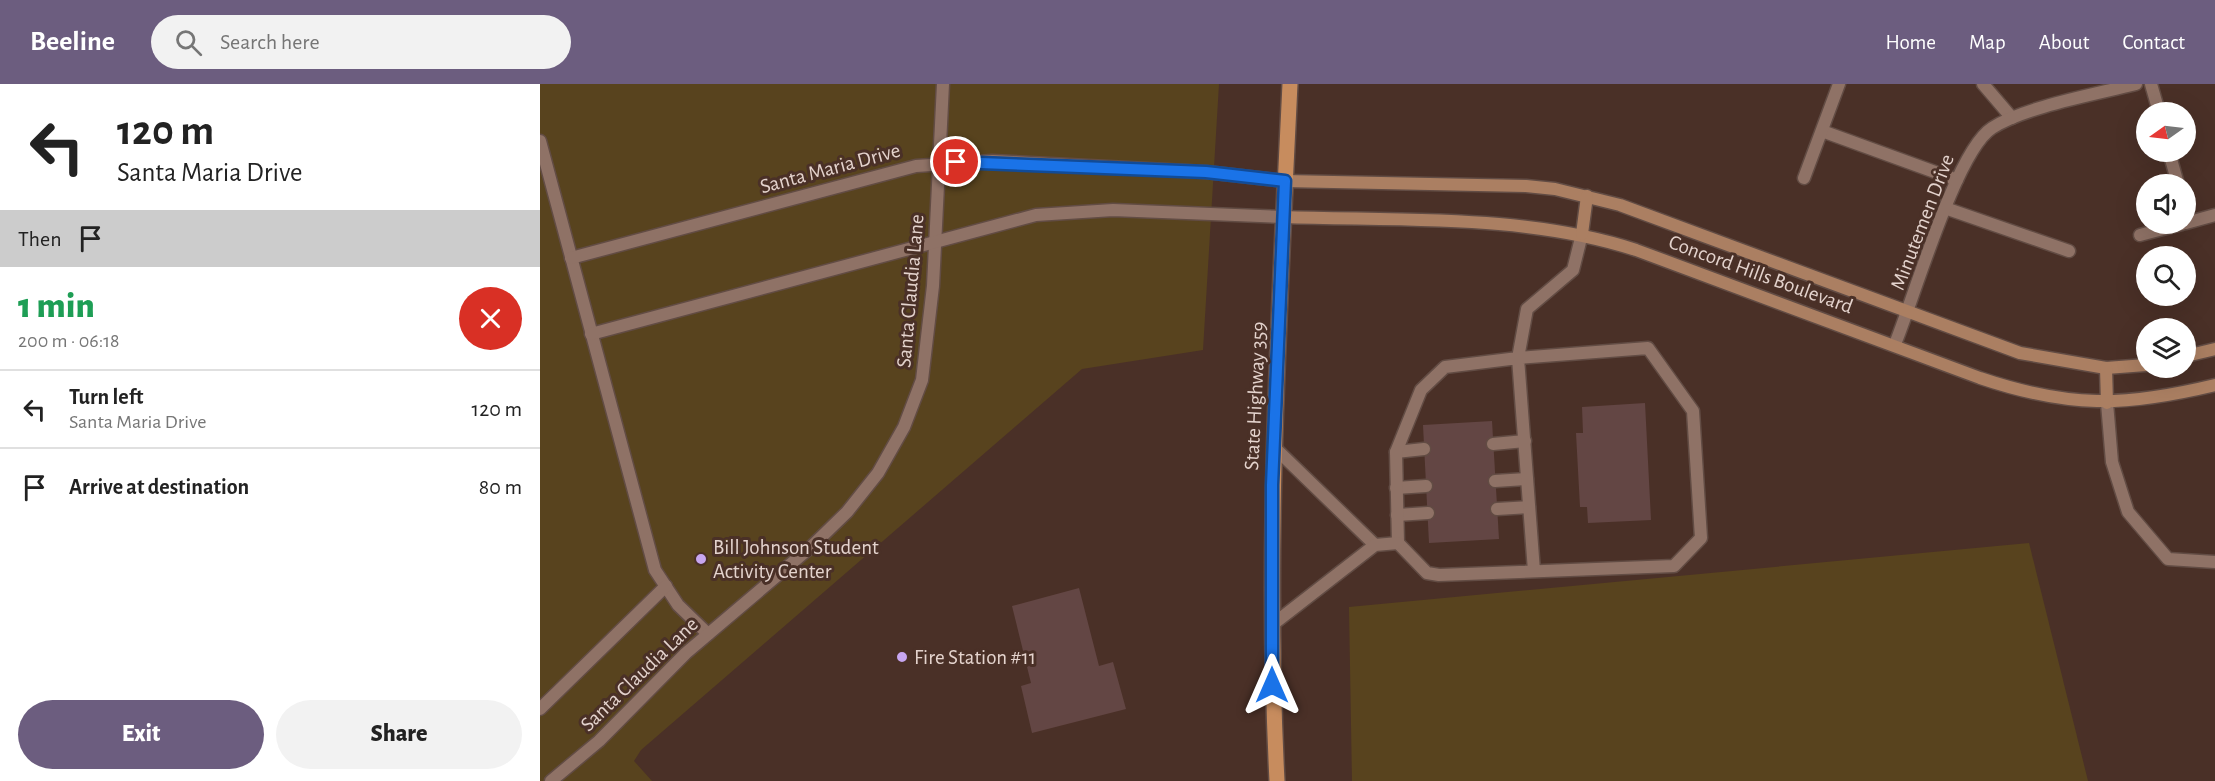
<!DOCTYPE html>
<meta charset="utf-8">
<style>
:root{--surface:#fff;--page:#f2f2f2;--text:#222;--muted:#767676;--line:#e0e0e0;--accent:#6c5d7f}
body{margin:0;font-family:"Alegreya Sans",sans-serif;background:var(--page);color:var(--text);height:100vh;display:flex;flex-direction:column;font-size:22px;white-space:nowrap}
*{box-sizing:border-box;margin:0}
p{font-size:20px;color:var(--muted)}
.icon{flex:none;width:33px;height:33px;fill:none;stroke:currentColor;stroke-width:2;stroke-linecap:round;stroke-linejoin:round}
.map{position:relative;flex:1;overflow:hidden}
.sheet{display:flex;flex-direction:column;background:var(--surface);width:540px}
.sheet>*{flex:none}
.guide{background:#fff;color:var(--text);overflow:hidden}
.needle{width:39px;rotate:256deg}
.buttons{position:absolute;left:1596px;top:18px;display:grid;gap:12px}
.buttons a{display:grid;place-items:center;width:60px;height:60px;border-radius:50%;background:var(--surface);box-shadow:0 6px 24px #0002;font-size:30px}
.pin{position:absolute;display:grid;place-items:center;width:51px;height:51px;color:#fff;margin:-26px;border:3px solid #fff;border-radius:50%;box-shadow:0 2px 6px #0007}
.me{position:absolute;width:66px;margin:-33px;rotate:0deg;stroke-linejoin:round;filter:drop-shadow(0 0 4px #0008)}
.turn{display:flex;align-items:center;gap:21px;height:126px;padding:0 18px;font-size:27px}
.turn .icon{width:78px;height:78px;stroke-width:2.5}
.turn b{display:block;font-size:42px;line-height:51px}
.then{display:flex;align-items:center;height:57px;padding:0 18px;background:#0003;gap:12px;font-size:22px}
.round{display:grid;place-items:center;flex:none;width:63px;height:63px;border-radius:32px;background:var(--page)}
.head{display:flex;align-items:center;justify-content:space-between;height:102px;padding:0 18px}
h1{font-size:36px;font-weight:800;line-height:45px;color:#1e9e55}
.primary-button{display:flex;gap:12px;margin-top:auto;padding:12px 18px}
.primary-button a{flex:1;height:69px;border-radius:36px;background:var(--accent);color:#fff;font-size:24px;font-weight:800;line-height:69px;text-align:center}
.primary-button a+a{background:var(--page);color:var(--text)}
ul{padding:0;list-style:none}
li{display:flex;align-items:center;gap:18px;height:78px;padding:0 18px;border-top:2px solid var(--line)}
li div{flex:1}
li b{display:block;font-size:22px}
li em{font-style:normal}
header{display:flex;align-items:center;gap:36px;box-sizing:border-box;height:84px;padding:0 30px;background:var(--accent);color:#fff}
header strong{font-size:28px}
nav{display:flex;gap:33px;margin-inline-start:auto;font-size:21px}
.search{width:420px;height:54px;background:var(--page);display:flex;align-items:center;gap:15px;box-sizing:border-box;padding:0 21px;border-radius:33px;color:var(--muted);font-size:22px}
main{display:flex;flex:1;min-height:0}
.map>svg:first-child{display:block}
.green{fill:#58431e}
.building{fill:#634644}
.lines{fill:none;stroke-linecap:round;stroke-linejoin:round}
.lane-casing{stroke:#624c44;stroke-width:15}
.street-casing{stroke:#624c44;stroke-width:15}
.secondary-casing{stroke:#624c44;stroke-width:15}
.primary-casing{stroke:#624c44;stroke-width:18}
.lane{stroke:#8f7266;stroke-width:12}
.street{stroke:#8f7266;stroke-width:12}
.secondary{stroke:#ab7f62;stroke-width:12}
.primary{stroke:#c78c5e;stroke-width:15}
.route-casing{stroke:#114b97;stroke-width:15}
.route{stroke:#1a73e8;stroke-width:10}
.poi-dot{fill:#c7a6f0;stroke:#4a3027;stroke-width:2}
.labels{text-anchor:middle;stroke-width:6;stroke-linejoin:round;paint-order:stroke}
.street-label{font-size:21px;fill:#e4d3cd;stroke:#4a3027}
.poi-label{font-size:21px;fill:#e4d3cd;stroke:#4a3027;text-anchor:start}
</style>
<header>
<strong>Beeline</strong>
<div class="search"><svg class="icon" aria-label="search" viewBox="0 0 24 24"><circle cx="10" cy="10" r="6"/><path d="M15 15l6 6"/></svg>Search here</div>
<nav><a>Home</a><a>Map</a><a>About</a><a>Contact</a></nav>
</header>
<main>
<section class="sheet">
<div class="guide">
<div class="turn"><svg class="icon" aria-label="left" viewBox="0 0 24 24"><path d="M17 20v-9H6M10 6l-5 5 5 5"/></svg><div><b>120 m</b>Santa Maria Drive</div></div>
<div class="then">Then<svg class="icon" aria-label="arrive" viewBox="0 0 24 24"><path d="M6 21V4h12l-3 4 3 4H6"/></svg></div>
</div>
<div class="head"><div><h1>1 min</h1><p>200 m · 06:18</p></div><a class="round" style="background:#d93025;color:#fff"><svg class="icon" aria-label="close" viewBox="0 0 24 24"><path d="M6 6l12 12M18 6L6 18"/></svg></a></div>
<ul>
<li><svg class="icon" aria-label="left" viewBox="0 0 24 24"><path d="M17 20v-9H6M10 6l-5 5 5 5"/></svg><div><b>Turn left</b><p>Santa Maria Drive</p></div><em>120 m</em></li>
<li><svg class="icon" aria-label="arrive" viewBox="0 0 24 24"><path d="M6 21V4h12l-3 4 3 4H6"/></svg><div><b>Arrive at destination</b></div><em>80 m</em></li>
</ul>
<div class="primary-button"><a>Exit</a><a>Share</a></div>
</section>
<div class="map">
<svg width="1675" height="697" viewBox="0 0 1675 697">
<rect width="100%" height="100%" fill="#4a3027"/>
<g class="green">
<path d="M 0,0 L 679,0 L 663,266 L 542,285 L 101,666 L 94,677 L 112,697 L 0,697 Z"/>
<path d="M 1489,459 L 1548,697 L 812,697 L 809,523 Z"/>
</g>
<g class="building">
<path d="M 1105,319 L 1111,436 L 1048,439 L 1047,423 L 1040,423 L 1036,349 L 1043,349 L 1042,323 Z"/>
<path d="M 952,337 L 959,455 L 889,459 L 883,341 Z"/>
<path d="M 539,504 L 559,582 L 573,578 L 586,625 L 492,649 L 481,602 L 491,599 L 472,522 Z"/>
</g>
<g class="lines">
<g class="lane-casing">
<g id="lane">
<path d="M 0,57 L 115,486 L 138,521 L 168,550"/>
<path d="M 1567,319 L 1572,378 L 1588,428 L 1628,475 L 1675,478"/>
<path d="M 953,360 L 985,357"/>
<path d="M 734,363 L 835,461"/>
<path d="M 856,368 L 884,365"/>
<path d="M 955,397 L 987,395"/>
<path d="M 856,404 L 886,402"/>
<path d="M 957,425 L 989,423"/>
<path d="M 857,431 L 888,429"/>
<path d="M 994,487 L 978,274 L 1108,264 L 1153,327 L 1161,454 L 1134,482 L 899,491 L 887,489 L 858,459 L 856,368 L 881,306 L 905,283 L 978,274 L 987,225 L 1033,186 L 1042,150"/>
<path d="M 732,541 L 835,461 L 858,459"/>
<path d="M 0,625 L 126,502"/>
<path d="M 11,697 L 59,657 L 146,569 L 272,462 L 307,428 L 338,389 L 364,343 L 382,296 L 393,202 L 403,0"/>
</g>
</g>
<g class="street-casing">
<g id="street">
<path d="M 1443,0 L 1472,34"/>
<path d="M 1611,0 L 1619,28"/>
<path d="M 1282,47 L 1417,96"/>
<path d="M 1629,68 L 1638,100"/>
<path d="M 1264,94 L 1299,0"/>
<path d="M 1405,124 L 1529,167"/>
<path d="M 1646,139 L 1675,131"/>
<path d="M 1600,151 L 1642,140"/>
<path d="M 31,174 L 376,82 L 452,77 L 666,88 L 745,97"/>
<path d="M 51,250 L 496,131 L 573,126 L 744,133"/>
<path d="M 1355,260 C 1374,214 1416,67 1452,44 C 1484,23 1557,10 1596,0"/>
</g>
</g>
<g class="secondary-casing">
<g id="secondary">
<path d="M 745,97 L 986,102 L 1015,105 L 1080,121 L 1480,269 L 1566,284 L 1606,281"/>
<path d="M 744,133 C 860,137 986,130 1096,166 L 1440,294 C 1529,324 1584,323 1675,301"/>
<path d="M 1042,150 L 1047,112"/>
<path d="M 1646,272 L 1675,265"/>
<path d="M 1566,284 L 1567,319"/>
</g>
</g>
<g class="primary-casing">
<path id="primary" d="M 737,697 C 725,465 739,232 750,0"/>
</g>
<use href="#lane" class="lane"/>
<use href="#street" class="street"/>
<use href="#secondary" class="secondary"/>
<use href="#primary" class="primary"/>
</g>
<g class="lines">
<g class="route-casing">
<path id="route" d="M 416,78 L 666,88 L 745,97 L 732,401 L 732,601"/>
</g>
<use href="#route" class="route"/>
</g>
<g class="poi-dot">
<circle cx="161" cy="475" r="6"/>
<circle cx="362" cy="573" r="6"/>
</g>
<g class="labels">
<g class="street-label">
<text transform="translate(290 84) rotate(-15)" y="7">Santa Maria Drive</text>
<text transform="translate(1382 138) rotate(-69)" y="7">Minutemen Drive</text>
<text transform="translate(1221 190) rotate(20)" y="7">Concord Hills Boulevard</text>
<text transform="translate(370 207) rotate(-85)" y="7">Santa Claudia Lane</text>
<text transform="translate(715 312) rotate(-87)" y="7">State Highway 359</text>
<text transform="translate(99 590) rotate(-44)" y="7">Santa Claudia Lane</text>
</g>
<g class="poi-label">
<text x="173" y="470">Bill Johnson Student<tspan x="173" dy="24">Activity Center</tspan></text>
<text x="374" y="580">Fire Station #11</text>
</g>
</g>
</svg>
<div class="buttons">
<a><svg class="needle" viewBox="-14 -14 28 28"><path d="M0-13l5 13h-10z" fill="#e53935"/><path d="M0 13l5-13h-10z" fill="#767676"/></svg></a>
<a><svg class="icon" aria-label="sound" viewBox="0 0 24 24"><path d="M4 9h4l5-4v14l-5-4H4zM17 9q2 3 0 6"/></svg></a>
<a><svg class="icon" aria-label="search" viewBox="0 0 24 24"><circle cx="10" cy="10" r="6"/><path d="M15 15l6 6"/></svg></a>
<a><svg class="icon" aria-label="layers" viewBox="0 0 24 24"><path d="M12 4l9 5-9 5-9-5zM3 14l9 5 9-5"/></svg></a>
</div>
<div class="pin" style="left:416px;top:78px;background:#d93025"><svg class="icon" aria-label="arrive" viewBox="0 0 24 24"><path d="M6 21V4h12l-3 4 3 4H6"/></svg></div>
<svg class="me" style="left:732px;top:601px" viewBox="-20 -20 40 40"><path d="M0-17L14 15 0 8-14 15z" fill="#1a73e8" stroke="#fff" stroke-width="4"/></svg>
</div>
</main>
